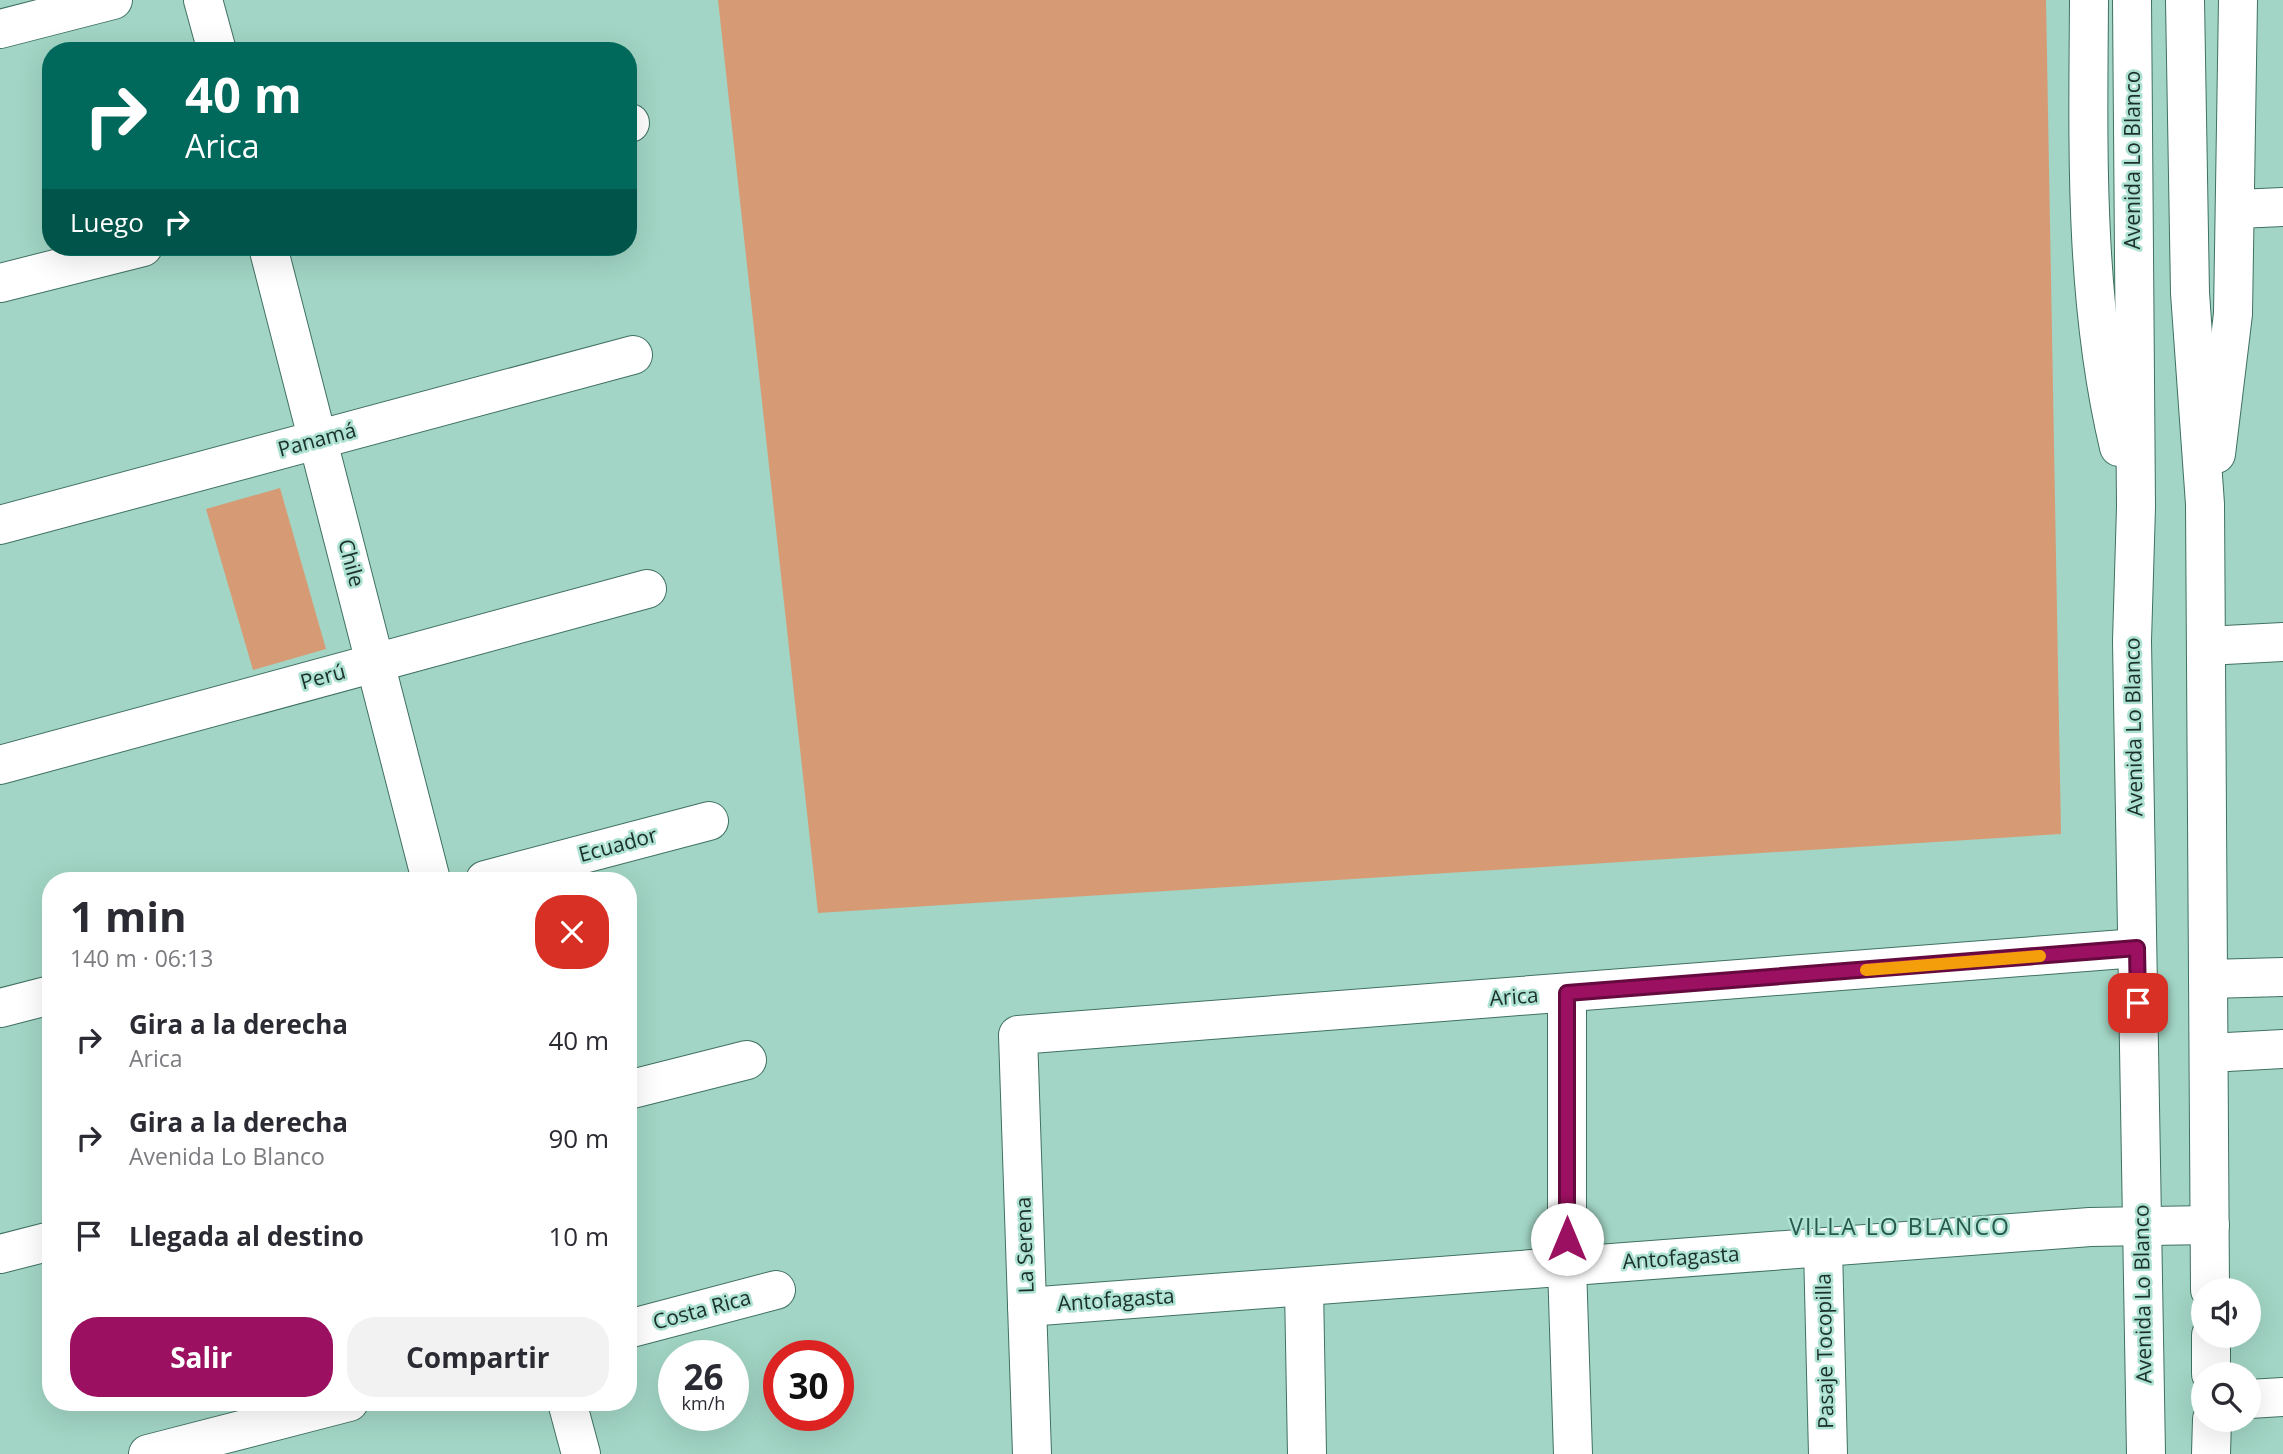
<!DOCTYPE html>
<html lang="es">
<meta charset="utf-8">
<style>
:root{--surface:#fff;--page:#f2f2f3;--text:#2b2b33;--muted:#7c7c81;--accent:#9b1060}
body{margin:0;font-family:"Open Sans",sans-serif;background:var(--page);color:var(--text);height:100vh;display:flex;flex-direction:column;font-size:26px;white-space:nowrap}
*{box-sizing:border-box;margin:0}
p{font-size:23px;color:var(--muted)}
.icon{flex:none;width:38px;height:38px;fill:none;stroke:currentColor;stroke-width:2;stroke-linecap:round;stroke-linejoin:round}
.map{position:relative;flex:1;overflow:hidden}
.details{position:absolute;left:42px;top:872px;width:595px;height:539px;display:flex;flex-direction:column;background:var(--surface);border-radius:28px;box-shadow:0 7px 28px #0002}
.details>*{flex:none}
.guide{position:absolute;left:42px;top:42px;width:595px;height:214px;border-radius:28px;box-shadow:0 7px 28px #0002;background:#00695c;color:#fff;overflow:hidden}
.tools{position:absolute;left:2191px;top:1278px;display:grid;gap:14px}
.tools a{display:grid;place-items:center;width:70px;height:70px;border-radius:50%;background:var(--surface);box-shadow:0 7px 28px #0002;font-size:35px}
.speed{position:absolute;left:658px;top:1340px;display:flex;gap:14px;font-size:35px;font-weight:700;text-align:center}
.speed>*{display:grid;place-content:center;width:91px;height:91px;border-radius:50%;background:var(--surface);box-shadow:0 7px 28px #0002;line-height:1}
.speed small{font-size:18px;font-weight:400}
.speed .limit{border:10px solid #d22;background:#fff;color:#111}
.pin{position:absolute;display:grid;place-items:center;width:60px;height:60px;color:#fff;margin:-30px;border-radius:14px;box-shadow:0 4px 10px #0006}
.me{position:absolute;width:77px;margin:-38px;rotate:0deg;stroke-linejoin:round;filter:drop-shadow(0 0 5px #0008)}
.turn{display:flex;align-items:center;gap:24px;height:147px;padding:0 28px;font-size:32px}
.turn .icon{width:91px;height:91px;stroke-width:2.5}
.turn b{display:block;font-size:49px;line-height:60px}
.then{display:flex;align-items:center;height:66px;padding:0 28px;background:#0003;gap:14px;font-size:26px}
.round{display:grid;place-items:center;flex:none;width:74px;height:74px;border-radius:28px;background:var(--page)}
.head{display:flex;align-items:center;justify-content:space-between;height:119px;padding:0 28px}
h1{font-size:42px;font-weight:700;line-height:52px}
.primary-button{display:flex;gap:14px;margin-top:auto;padding:14px 28px}
.primary-button a{flex:1;height:80px;border-radius:28px;background:var(--accent);color:#fff;font-size:28px;font-weight:700;line-height:80px;text-align:center}
.primary-button a+a{background:var(--page);color:var(--text)}
ul{padding:0;list-style:none}
li{display:flex;align-items:center;gap:21px;height:98px;padding:0 28px}
li div{flex:1}
li b{display:block;font-size:26px}
li em{font-style:normal}
.map>svg:first-child{display:block}
.green{fill:#d69b75}
.lines{fill:none;stroke-linecap:round;stroke-linejoin:round}
.street-casing{stroke:#407163;stroke-width:40}
.secondary-casing{stroke:#407163;stroke-width:40}
.street{stroke:#fff;stroke-width:38}
.secondary{stroke:#fff;stroke-width:38}
.route-casing{stroke:#650a3e;stroke-width:18}
.route{stroke:#9b1060;stroke-width:12}
.slow{stroke:#f59e0b;stroke-width:12}
.labels{text-anchor:middle;stroke-width:5;stroke-linejoin:round;paint-order:stroke}
.street-label{font-size:21px;fill:#1b302a;stroke:#aee2d2}
.neighbourhood-label{font-size:23px;letter-spacing:2px;fill:#27584b;stroke:#aee2d2}
</style>
<div class="map">
<svg width="2283" height="1454" viewBox="0 0 2283 1454">
<rect width="100%" height="100%" fill="#a2d5c5"/>
<g class="green">
<path d="M 718,0 L 2046,0 L 2061,834 L 818,913 Z"/>
<path d="M 280,488 L 326,649 L 253,670 L 206,509 Z"/>
</g>
<g class="lines">
<g class="street-casing">
<g id="street">
<path d="M 203,0 L 217,51"/>
<path d="M 0,29 L 113,0"/>
<path d="M 628,123 L 630,123"/>
<path d="M 2238,209 L 2283,207"/>
<path d="M 268,247 L 431,880"/>
<path d="M 0,283 L 143,247"/>
<path d="M 0,525 L 633,355"/>
<path d="M 2206,646 L 2283,642"/>
<path d="M 0,765 L 647,589"/>
<path d="M 485,880 L 709,821"/>
<path d="M 2208,979 L 2283,977"/>
<path d="M 1567,993 L 1567,1266 L 1573,1454"/>
<path d="M 0,1008 L 51,995"/>
<path d="M 2209,1053 L 2283,1049"/>
<path d="M 628,1090 L 747,1060"/>
<path d="M 1823,1248 L 1828,1454"/>
<path d="M 0,1254 L 51,1241"/>
<path d="M 1304,1287 L 1307,1454"/>
<path d="M 1027,1307 L 2090,1227 L 2210,1225"/>
<path d="M 628,1329 L 776,1290"/>
<path d="M 2249,1399 L 2283,1397"/>
<path d="M 567,1402 L 581,1454"/>
<path d="M 148,1454 L 349,1402"/>
<path d="M 1032,1454 L 1018,1035 L 2137,948"/>
</g>
</g>
<g class="secondary-casing">
<g id="secondary">
<path d="M 2089,0 C 2088,150 2084,300 2119,447"/>
<path d="M 2132,0 L 2136,507 L 2132,641 L 2146,1454"/>
<path d="M 2185,0 L 2190,293 L 2205,504 L 2210,1290"/>
<path d="M 2216,454 L 2233,314 L 2238,0"/>
<path d="M 2211,1335 L 2211,1374"/>
<path d="M 2211,1454 L 2212,1419"/>
</g>
</g>
<use href="#street" class="street"/>
<use href="#secondary" class="secondary"/>
</g>
<g class="lines">
<g class="route-casing">
<path id="route" d="M 1567,1239 L 1567,993 L 2137,948 L 2138,1003"/>
</g>
<use href="#route" class="route"/>
<path class="slow" d="M 1866,970 L 2040,956"/>
</g>
<g class="labels">
<g class="street-label">
<text transform="translate(2133 160) rotate(-90)" y="7">Avenida Lo Blanco</text>
<text transform="translate(317 440) rotate(-15)" y="7">Panamá</text>
<text transform="translate(351 563) rotate(75)" y="7">Chile</text>
<text transform="translate(323 677) rotate(-15)" y="7">Perú</text>
<text transform="translate(2134 727) rotate(-91)" y="7">Avenida Lo Blanco</text>
<text transform="translate(618 845) rotate(-15)" y="7">Ecuador</text>
<text transform="translate(1514 997) rotate(-4)" y="7">Arica</text>
<text transform="translate(1025 1245) rotate(-92)" y="7">La Serena</text>
<text transform="translate(1681 1258) rotate(-4)" y="7">Antofagasta</text>
<text transform="translate(2143 1294) rotate(-91)" y="7">Avenida Lo Blanco</text>
<text transform="translate(1116 1300) rotate(-4)" y="7">Antofagasta</text>
<text transform="translate(702 1310) rotate(-15)" y="7">Costa Rica</text>
<text transform="translate(1825 1351) rotate(-91)" y="7">Pasaje Tocopilla</text>
</g>
<g class="neighbourhood-label">
<text x="1900" y="1235">VILLA LO BLANCO</text>
</g>
</g>
</svg>
<div class="tools">
<a><svg class="icon" aria-label="sound" viewBox="0 0 24 24"><path d="M4 9h4l5-4v14l-5-4H4zM17 9q2 3 0 6"/></svg></a>
<a><svg class="icon" aria-label="search" viewBox="0 0 24 24"><circle cx="10" cy="10" r="6"/><path d="M15 15l6 6"/></svg></a>
</div>
<div class="speed"><div>26<small>km/h</small></div><div class="limit">30</div></div>
<div class="pin" style="left:2138px;top:1003px;background:#d93025"><svg class="icon" aria-label="arrive" viewBox="0 0 24 24"><path d="M6 21V4h12l-3 4 3 4H6"/></svg></div>
<svg class="me" style="left:1567px;top:1239px" viewBox="-20 -20 40 40"><circle r="19" fill="#fff"/><path d="M0-13L10 11 0 6-10 11z" fill="#9b1060"/></svg>
<div class="guide">
<div class="turn"><svg class="icon" aria-label="right" viewBox="0 0 24 24"><path d="M7 20v-9h11M14 6l5 5-5 5"/></svg><div><b>40 m</b>Arica</div></div>
<div class="then">Luego<svg class="icon" aria-label="right" viewBox="0 0 24 24"><path d="M7 20v-9h11M14 6l5 5-5 5"/></svg></div>
</div>
<section class="details">
<div class="head"><div><h1>1 min</h1><p>140 m · 06:13</p></div><a class="round" style="background:#d93025;color:#fff"><svg class="icon" aria-label="close" viewBox="0 0 24 24"><path d="M6 6l12 12M18 6L6 18"/></svg></a></div>
<ul>
<li><svg class="icon" aria-label="right" viewBox="0 0 24 24"><path d="M7 20v-9h11M14 6l5 5-5 5"/></svg><div><b>Gira a la derecha</b><p>Arica</p></div><em>40 m</em></li>
<li><svg class="icon" aria-label="right" viewBox="0 0 24 24"><path d="M7 20v-9h11M14 6l5 5-5 5"/></svg><div><b>Gira a la derecha</b><p>Avenida Lo Blanco</p></div><em>90 m</em></li>
<li><svg class="icon" aria-label="arrive" viewBox="0 0 24 24"><path d="M6 21V4h12l-3 4 3 4H6"/></svg><div><b>Llegada al destino</b></div><em>10 m</em></li>
</ul>
<div class="primary-button"><a>Salir</a><a>Compartir</a></div>
</section>
</div>
